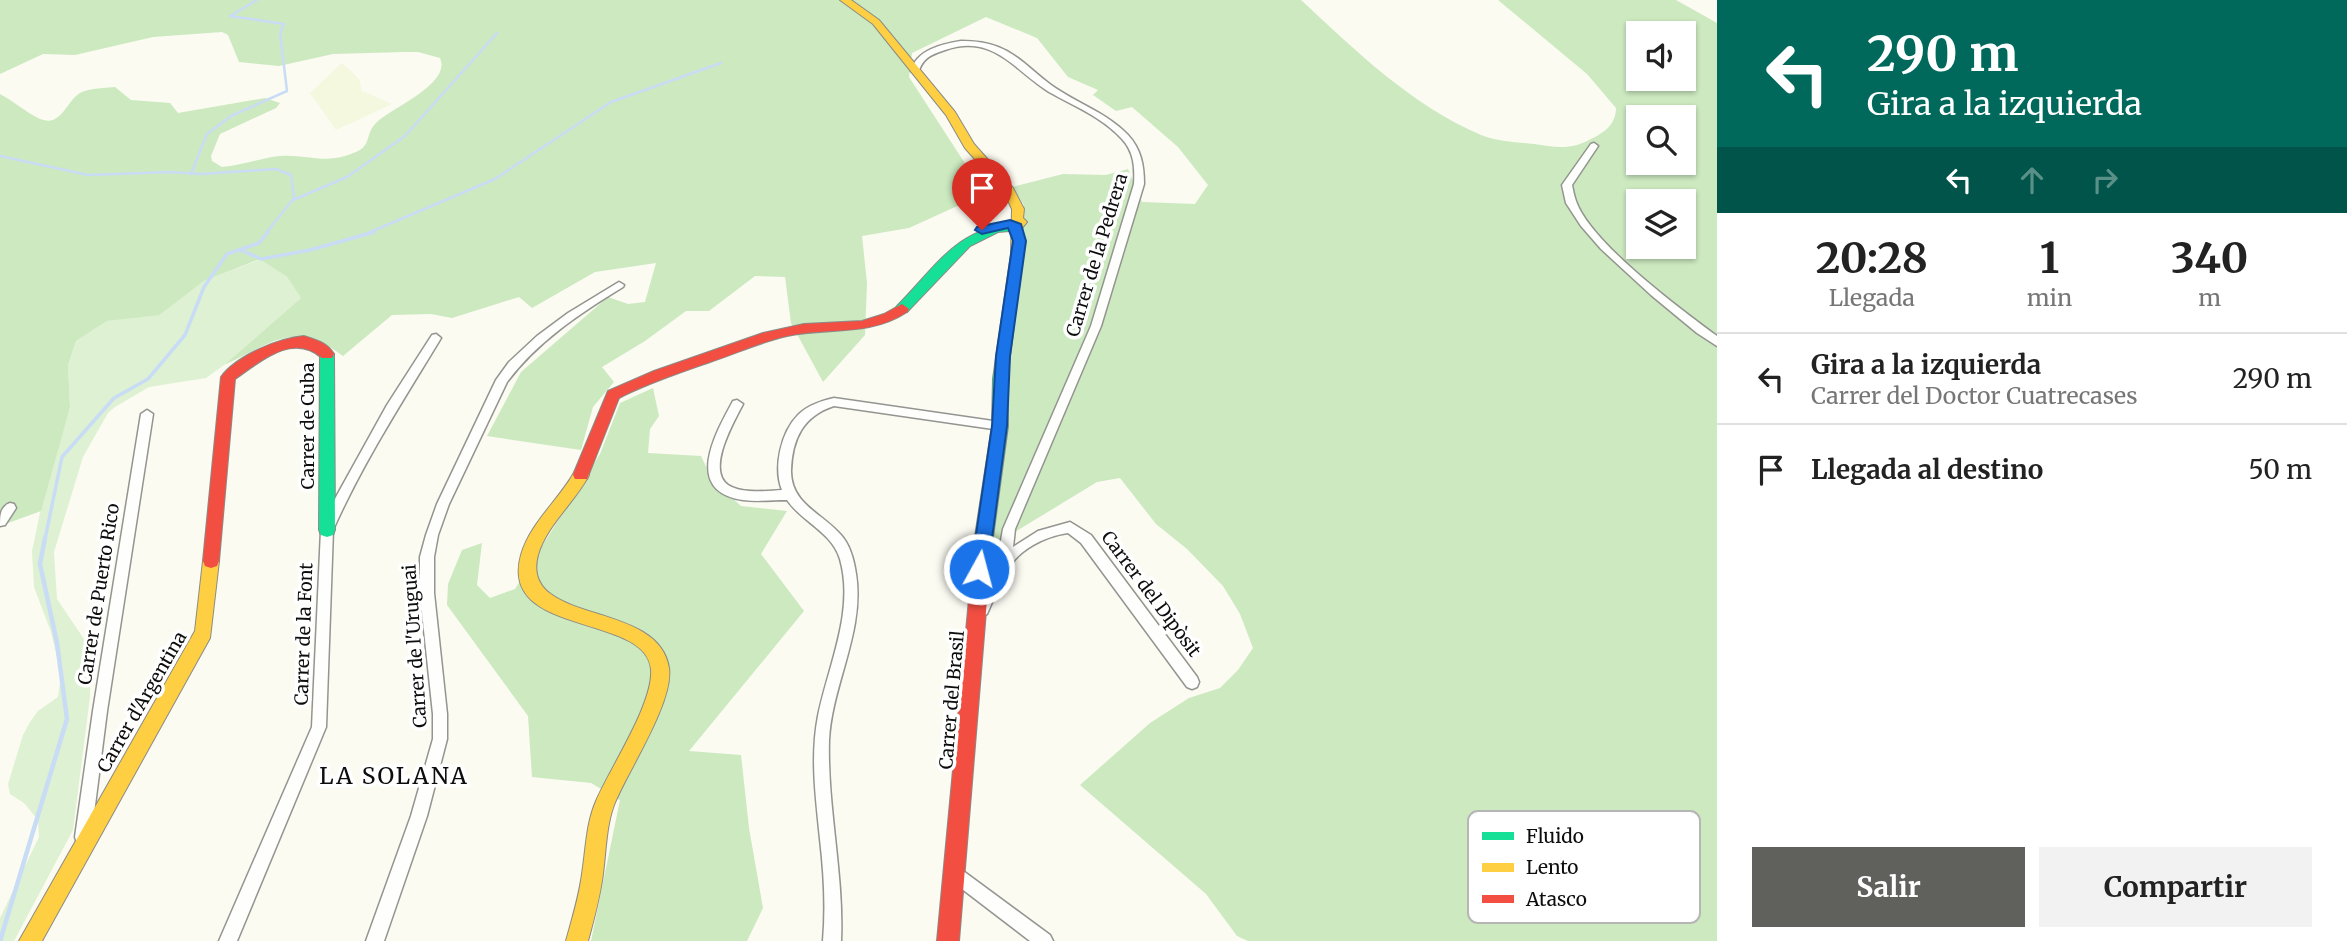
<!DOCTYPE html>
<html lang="es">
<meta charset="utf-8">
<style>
:root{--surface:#fff;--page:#f2f2f2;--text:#222;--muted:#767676;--line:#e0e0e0;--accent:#60605d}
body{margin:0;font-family:Merriweather,serif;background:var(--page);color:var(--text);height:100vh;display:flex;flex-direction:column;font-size:26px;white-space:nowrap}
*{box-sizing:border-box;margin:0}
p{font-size:23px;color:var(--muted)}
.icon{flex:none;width:38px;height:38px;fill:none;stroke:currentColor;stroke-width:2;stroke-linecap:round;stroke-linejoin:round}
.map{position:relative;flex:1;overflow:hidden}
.sheet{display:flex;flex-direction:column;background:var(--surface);width:630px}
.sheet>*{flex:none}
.guide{background:#00695c;color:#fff;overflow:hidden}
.fabs{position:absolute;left:1626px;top:21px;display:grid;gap:14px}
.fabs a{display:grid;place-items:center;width:70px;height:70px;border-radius:0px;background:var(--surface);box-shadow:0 2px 5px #0004;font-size:35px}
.pin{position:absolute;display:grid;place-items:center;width:60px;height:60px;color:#fff;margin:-72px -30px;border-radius:50% 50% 50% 0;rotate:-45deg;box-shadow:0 0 7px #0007}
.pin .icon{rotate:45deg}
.me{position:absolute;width:77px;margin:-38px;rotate:7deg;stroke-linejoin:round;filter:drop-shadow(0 0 5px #0008)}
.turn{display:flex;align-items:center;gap:24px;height:147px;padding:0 35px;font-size:32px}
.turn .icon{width:91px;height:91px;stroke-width:2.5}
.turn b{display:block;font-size:49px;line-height:60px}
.lanes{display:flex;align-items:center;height:66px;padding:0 35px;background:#0003;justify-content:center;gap:35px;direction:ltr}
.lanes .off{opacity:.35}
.eta{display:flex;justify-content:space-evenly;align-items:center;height:119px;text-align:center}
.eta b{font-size:42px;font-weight:700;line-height:49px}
.action{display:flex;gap:14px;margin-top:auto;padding:14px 35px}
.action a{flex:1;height:80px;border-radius:0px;background:var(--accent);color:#fff;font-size:28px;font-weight:700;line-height:80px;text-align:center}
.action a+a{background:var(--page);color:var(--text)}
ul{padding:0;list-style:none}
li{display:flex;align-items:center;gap:21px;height:91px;padding:0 35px;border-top:2px solid var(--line)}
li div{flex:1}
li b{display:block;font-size:26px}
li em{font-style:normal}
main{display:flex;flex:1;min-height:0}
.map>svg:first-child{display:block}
.farmland{fill:#f4f8de}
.green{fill:#def1d2}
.forest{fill:#cce9c0;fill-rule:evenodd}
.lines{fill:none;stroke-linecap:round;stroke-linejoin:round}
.stream-far2{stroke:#c9dcf5;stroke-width:2.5}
.stream-far1{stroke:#c9dcf5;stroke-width:3.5}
.stream{stroke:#c9dcf5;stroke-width:4.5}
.street-casing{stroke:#949490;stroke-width:3}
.fast-casing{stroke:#8b8b87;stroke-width:2}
.slow-casing{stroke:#8b8b87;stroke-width:2}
.jam-casing{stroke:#8b8b87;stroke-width:2}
.street{fill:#fefefd;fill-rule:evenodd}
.fast{fill:#16e098;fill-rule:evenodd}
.slow{fill:#ffcf43;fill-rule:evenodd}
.jam{fill:#f24e42;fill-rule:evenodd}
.route{fill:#1a73e8;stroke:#114b97;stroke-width:2}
.labels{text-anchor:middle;stroke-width:7;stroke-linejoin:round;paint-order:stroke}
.street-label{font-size:18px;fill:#0d0d0d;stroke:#fff}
.near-neighbourhood-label{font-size:23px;letter-spacing:2px;fill:#0d0d0d;stroke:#fff}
.key{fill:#fff;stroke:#b6b6b6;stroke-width:2}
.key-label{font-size:19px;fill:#0d0d0d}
</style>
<main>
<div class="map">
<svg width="1717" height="941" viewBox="0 0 1717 941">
<rect width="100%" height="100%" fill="#fbfbf2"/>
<path class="farmland" d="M 342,63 L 359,79 L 362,91 L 392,104 L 336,130 L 310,93 Z"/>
<path class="green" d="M 261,259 L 287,277 L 301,298 L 224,365 L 206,378 L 149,387 L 115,407 L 108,413 L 83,457 L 54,552 L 57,599 L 90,648 L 90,697 L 73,830 L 14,941 L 0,941 L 0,918 L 39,837 L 38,820 L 24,803 L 10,794 L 8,784 L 23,735 L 30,722 L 38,711 L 58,697 L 61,675 L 51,632 L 34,587 L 32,551 L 44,494 L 70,407 L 68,365 L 76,341 L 107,321 L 159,314 L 204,281 Z"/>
<g class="forest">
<path d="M 0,0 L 1301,0 C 1356,51 1411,105 1481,135 C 1498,142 1517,142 1534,144 C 1553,147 1569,150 1587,141 C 1602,134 1616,126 1616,108 L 1587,74 L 1498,0 L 1676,0 L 1717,23 L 1717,941 L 1248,941 L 1237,936 L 1206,894 L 1080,785 L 1150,723 L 1189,698 L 1220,688 L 1238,670 L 1253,648 L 1240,614 L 1223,586 L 1187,549 L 1156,524 L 1120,478 L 1097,482 L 992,546 L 1024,205 L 1012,187 L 1063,174 L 1106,175 L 1128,169 L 1142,202 L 1195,204 L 1208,185 L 1178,147 L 1132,107 L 1116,111 L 1093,95 L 1098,90 L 1068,77 L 1037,38 L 986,17 L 912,53 L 909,77 L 966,165 L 990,191 L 909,228 L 862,236 L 867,283 L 865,335 L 823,382 L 791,323 L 785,277 L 755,276 L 709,311 L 686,311 L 645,341 L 602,367 L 614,382 L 593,407 L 581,450 L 487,436 L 521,372 L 608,297 L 628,304 L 645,302 L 656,263 L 595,272 L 532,308 L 519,297 L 452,318 L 431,314 L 392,315 L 343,356 C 294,319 273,343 224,365 L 301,298 L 287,277 L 260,259 L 204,281 L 159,315 L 107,321 L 76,341 L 68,365 L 70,407 L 41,511 L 0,526 L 0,94 C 13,101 26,112 38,118 C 62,130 66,99 82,92 C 91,88 105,88 115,87 L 131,100 L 170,103 L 178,113 L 265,98 L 280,103 L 276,108 L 220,134 L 211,156 L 212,161 L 222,167 C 242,165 261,158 280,156 C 303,154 322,163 345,156 C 376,147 362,138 376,123 C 391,108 452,84 440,58 L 418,52 L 404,52 L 333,54 L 279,66 L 239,62 L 228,35 L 222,32 L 153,37 L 75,55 L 43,54 L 0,74 ZM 1638,33 L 1684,33 L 1684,79 L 1638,79 ZM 1638,117 L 1684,117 L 1684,163 L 1638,163 ZM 1638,201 L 1684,201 L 1684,247 L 1638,247 Z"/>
<path d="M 653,388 L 659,416 L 650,429 L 648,453 L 701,456 L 713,481 L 741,506 L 787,511 L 761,554 L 804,611 L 689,751 L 741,755 L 749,828 L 763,908 L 747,941 L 591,941 L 620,800 L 591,783 L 532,777 L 528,716 L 447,605 L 448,584 L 462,550 L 482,543 L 477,585 L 490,598 L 515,589 L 600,454 L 620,403 Z"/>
</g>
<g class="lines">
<g class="stream-far2">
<path d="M 0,156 L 88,175 L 170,172 L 201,174 L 276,169 L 291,175 L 294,198 L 266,233"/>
<path d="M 191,174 L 207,134 L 231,116 L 287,91 L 280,33 L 284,24 L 230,16 L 257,0"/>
<path d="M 293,200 L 347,177 L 405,136 L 497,33"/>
<path d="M 368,233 L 495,179 L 611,102 L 721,63"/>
</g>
<g class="stream-far1">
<path d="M 241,250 L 261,259 L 310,250 L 374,232"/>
<path d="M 45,539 L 62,457 L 114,398 L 148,379 L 185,335 L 204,287 L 227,254 L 259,243 L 268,232"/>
</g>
<path class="stream" d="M 0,941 L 67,719 L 57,643 L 40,564 L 45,538"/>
<g class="street-casing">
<g id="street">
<path d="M 961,41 C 974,41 986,42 998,47 C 1019,55 1033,72 1051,85 C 1076,103 1106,112 1128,135 C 1141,149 1144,165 1144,184 L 1101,326 L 1015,529 L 1013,547 L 1038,531 L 1070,522 L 1091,535 L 1197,677 L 1199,682 L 1197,687 L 1192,689 L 1187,687 L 1081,543 L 1068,533 C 1046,536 1019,549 1008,569 C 999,583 994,599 987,614 L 982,616 L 977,614 L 975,610 L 997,563 L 1003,529 L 1091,326 L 1134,184 C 1135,167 1134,152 1122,139 C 1102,117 1074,106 1049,92 C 1014,70 993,33 945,50 C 930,55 923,58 918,73 L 911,71 C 916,50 942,44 961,41 Z"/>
<path d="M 1594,143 L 1598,146 L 1572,185 C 1573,190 1574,196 1576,201 C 1590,242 1680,309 1717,336 L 1717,346 L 1697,333 L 1651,295 L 1601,249 L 1581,226 L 1566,203 L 1562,185 L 1591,144 Z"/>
<path d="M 619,282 L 624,285 L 623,287 C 579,314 538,341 507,382 L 449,504 L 438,535 L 434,557 L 434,593 L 447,714 L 447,739 L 427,816 L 384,941 L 366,941 L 411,816 L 433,739 L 433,714 L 420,593 L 420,557 L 426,535 L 437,504 L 496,380 L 509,362 L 537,336 L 568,313 Z"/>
<path d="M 436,334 L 441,338 C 403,401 363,462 333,530 L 326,727 L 237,941 L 219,941 L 312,727 L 321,530 L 336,497 L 387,405 L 432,335 Z"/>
<path d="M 834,398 L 1000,422 L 1006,426 L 1000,430 L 834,406 C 803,416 792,439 791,471 C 791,504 822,513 841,535 C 850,545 854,560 856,574 C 865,631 832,684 829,740 C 827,807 844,874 841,941 L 823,941 C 826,907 824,873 820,839 C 816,799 810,757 818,716 C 828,666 855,611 840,559 C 832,532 802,522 787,500 C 772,500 758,502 743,500 C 683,491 715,434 733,401 L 737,400 L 743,404 C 734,422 706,469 728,485 C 742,494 766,491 782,490 C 773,468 781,432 798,415 C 808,405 821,401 834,398 Z"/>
<path d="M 147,410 L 153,414 L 107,711 L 91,837 L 89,843 L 83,845 L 77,843 L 75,837 L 93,711 L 141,414 Z"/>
<path d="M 10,503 L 14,504 L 16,508 L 5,525 L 0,526 C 0,516 0,507 10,503 Z"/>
<path d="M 955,865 L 1050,935 L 1053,941 L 1030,941 L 949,879 L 947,873 L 949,867 Z"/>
</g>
</g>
<g class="fast-casing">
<g id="fast">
<path d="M 1016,223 L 1022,227 L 1020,230 L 998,232 L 970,246 L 907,312 L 897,312 L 895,309 L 897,306 C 936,267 956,228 1016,223 Z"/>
<path d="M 1017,250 L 1023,254 L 1007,379 L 1008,426 L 984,604 L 978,607 L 972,604 L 969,599 L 970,569 L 992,426 L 993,379 L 1011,254 Z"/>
<path d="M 327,349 L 334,354 L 335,530 L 333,535 L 327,537 L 321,535 L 319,530 L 320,354 Z"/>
</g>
</g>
<g class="slow-casing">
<g id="slow">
<path d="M 840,0 L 851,0 L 879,20 L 955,112 L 974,144 L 1013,188 L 1024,209 L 1023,218 L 1027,222 L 1022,228 L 1025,241 L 1022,257 L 1017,258 L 1011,254 L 1012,209 L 1004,192 L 965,148 L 946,115 L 873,24 Z"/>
<path d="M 581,469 L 587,471 L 589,475 C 575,502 546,526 538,555 C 519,626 659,599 669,668 C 674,702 627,772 614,805 C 606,827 606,851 603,874 C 600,897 594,919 588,941 L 566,941 C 572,919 579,897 582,874 C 586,849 586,824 596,801 C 610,768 654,703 651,669 C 646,613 498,637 521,555 C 530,523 559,500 575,471 Z"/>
<path d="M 211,554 L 217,556 L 219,561 L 210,638 L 42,941 L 19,941 L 195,631 L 203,561 L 205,556 Z"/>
</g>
</g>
<g class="jam-casing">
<g id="jam">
<path d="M 902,304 L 909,309 L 907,312 C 869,337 828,327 787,336 C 760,342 735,354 710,362 C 679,373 648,383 619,398 L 587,479 L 575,479 L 573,475 L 608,391 L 654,371 L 763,333 L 804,324 L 862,321 L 884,314 Z"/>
<path d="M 304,336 C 317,340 327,343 334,354 L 332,358 L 322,358 C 293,332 261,361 235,379 L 219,561 L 217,566 L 211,568 L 205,566 L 203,561 L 221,377 C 236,356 279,338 304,336 Z"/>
<path d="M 978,591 L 984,594 L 987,599 L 959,941 L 937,941 L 969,599 L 972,594 Z"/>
</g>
</g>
<use href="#street" class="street"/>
<use href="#fast" class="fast"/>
<use href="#slow" class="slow"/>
<use href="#jam" class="jam"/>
</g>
<path class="route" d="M 1010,220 L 1021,224 L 1026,241 L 1010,356 L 1007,426 L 988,569 L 985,574 L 979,576 L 973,574 L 971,569 L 992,426 L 996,356 L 1013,241 L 1008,228 L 982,234 L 975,230 L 977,227 Z"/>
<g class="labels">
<g class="street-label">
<text transform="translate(1097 255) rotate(-73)" y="6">Carrer de la Pedrera</text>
<text transform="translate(308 426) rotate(-90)" y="6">Carrer de Cuba</text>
<text transform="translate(99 594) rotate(-81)" y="6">Carrer de Puerto Rico</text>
<text transform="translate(1151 594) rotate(53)" y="6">Carrer del Dipòsit</text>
<text transform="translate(304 634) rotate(-88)" y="6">Carrer de la Font</text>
<text transform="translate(415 646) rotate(-94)" y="6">Carrer de l'Uruguai</text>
<text transform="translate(952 700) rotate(-85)" y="6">Carrer del Brasil</text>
<text transform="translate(142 702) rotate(-60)" y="6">Carrer d'Argentina</text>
</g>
<g class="near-neighbourhood-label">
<text x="394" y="784">LA SOLANA</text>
</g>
</g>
<rect x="1468" y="811" width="232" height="112" rx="10" class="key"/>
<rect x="1482" y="832" width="32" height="8" fill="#16e098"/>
<rect x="1482" y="863" width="32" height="9" fill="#ffcf43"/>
<rect x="1482" y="895" width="32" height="8" fill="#f24e42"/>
<g class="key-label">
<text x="1526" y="843">Fluido</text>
<text x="1526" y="874">Lento</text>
<text x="1526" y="906">Atasco</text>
</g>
</svg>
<div class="fabs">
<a><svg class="icon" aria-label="sound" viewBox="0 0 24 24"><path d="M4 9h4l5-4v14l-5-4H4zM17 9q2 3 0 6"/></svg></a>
<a><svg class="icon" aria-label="search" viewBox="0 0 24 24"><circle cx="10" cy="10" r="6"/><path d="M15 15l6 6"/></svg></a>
<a><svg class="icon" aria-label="layers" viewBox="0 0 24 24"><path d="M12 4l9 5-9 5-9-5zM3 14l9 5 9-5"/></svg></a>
</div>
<div class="pin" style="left:982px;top:230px;background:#d93025"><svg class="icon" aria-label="arrive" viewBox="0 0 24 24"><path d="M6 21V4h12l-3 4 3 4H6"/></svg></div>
<svg class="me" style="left:979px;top:569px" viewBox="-20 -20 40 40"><circle r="17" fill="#1a73e8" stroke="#fff" stroke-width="3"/><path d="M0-11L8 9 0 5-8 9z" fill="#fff"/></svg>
</div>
<section class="sheet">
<div class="guide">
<div class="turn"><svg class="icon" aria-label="left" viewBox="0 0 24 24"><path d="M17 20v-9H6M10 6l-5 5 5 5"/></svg><div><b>290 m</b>Gira a la izquierda</div></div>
<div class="lanes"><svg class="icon" aria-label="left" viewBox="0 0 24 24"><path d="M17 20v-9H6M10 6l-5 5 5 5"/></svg><svg class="icon off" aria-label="ahead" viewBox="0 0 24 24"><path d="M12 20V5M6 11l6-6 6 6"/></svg><svg class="icon off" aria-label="right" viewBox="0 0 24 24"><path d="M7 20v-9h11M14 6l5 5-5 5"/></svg></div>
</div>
<div class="eta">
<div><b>20:28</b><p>Llegada</p></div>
<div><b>1</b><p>min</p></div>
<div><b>340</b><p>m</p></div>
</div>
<ul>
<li><svg class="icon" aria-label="left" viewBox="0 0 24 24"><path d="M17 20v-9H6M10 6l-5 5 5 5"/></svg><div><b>Gira a la izquierda</b><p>Carrer del Doctor Cuatrecases</p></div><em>290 m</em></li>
<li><svg class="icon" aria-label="arrive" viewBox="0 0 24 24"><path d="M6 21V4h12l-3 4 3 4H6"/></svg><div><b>Llegada al destino</b></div><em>50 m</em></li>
</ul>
<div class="action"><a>Salir</a><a>Compartir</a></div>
</section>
</main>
